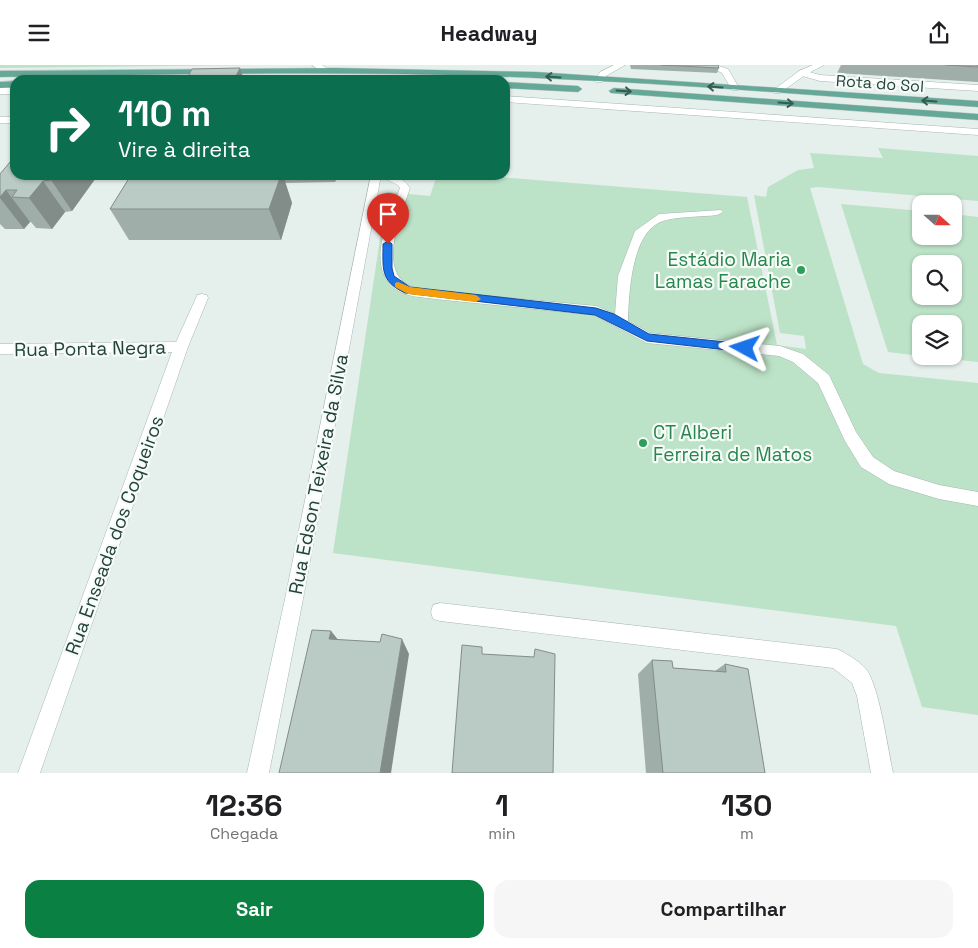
<!DOCTYPE html>
<html lang="pt">
<meta charset="utf-8">
<style>
:root{--surface:#fff;--page:#f6f6f6;--text:#202124;--muted:#757577;--accent:#0b8043}
body{margin:0;font-family:"Space Grotesk",sans-serif;background:var(--page);color:var(--text);height:100vh;display:flex;flex-direction:column;font-size:19px;white-space:nowrap}
*{box-sizing:border-box;margin:0}
p{font-size:16px;color:var(--muted)}
.icon{flex:none;width:28px;height:28px;fill:none;stroke:currentColor;stroke-width:2;stroke-linecap:round;stroke-linejoin:round}
.map{position:relative;height:708px;overflow:hidden}
.side{display:flex;flex-direction:column;background:var(--surface);flex:1}
.side>*{flex:none}
.banner{position:absolute;left:10px;top:10px;width:500px;height:105px;border-radius:15px;box-shadow:0 1px 4px #0004;background:#0b6e4f;color:#fff;overflow:hidden}
.needle{width:32px;rotate:111deg}
.buttons{position:absolute;left:912px;top:130px;display:grid;gap:10px}
.buttons a{display:grid;place-items:center;width:50px;height:50px;border-radius:10px;background:var(--surface);box-shadow:0 1px 4px #0004;font-size:25px}
.pin{position:absolute;display:grid;place-items:center;width:42px;height:42px;color:#fff;margin:-51px -21px;border-radius:50% 50% 50% 0;rotate:-45deg;box-shadow:0 0 5px #0007}
.pin .icon{rotate:45deg}
.me{position:absolute;width:55px;margin:-28px;rotate:275deg;stroke-linejoin:round;filter:drop-shadow(0 0 4px #0008)}
.turn{display:flex;align-items:center;gap:18px;height:105px;padding:0 25px;font-size:22px}
.turn .icon{width:65px;height:65px;stroke-width:2.5}
.turn b{display:block;font-size:35px;line-height:42px}
.eta{display:flex;justify-content:space-evenly;align-items:center;height:85px;text-align:center}
.eta b{font-size:30px;font-weight:600;line-height:35px}
.primary-button{display:flex;gap:10px;margin-top:auto;padding:10px 25px}
.primary-button a{flex:1;height:58px;border-radius:15px;background:var(--accent);color:#fff;font-size:20px;font-weight:600;line-height:58px;text-align:center}
.primary-button a+a{background:var(--page);color:var(--text)}
header{display:flex;justify-content:space-between;align-items:center;height:65px;padding:0 25px;background:var(--surface);font-size:22px;font-weight:600}
.map>svg:first-child{display:block}
.green{fill:#bce2c7;fill-rule:evenodd}
.lines{fill:none;stroke-linecap:round;stroke-linejoin:round}
.lane-casing{stroke:#a7b8b2;stroke-width:1}
.street-casing{stroke:#a7b8b2;stroke-width:1}
.primary-casing{stroke:#c1cac8;stroke-width:1}
.lane{fill:#fff;fill-rule:evenodd}
.street{fill:#fff;fill-rule:evenodd}
.primary{fill:#66a897;fill-rule:evenodd}
.wall{fill:#a0aea9}
.shaded-wall{fill:#828d89}
.building{fill:#bacac4;stroke:#828d89}
.oneway{stroke:#335c51}
.route{fill:#1a73e8;stroke:#114b97}
.slow{fill:#f59e0b}
.leisure-dot{fill:#2e9e5b;stroke:#f6fbf8;stroke-width:2}
.labels{text-anchor:middle;stroke-width:4.5;stroke-linejoin:round;paint-order:stroke}
.far-street-label{font-size:16px;fill:#22433a;stroke:#f6fbf8}
.leisure-label{font-size:19px;fill:#27864d;stroke:#f6fbf8;text-anchor:end}
.street-label{font-size:19px;fill:#22433a;stroke:#f6fbf8}
</style>
<header><svg class="icon" aria-label="menu" viewBox="0 0 24 24"><path d="M4 6h16M4 12h16M4 18h16"/></svg>Headway<svg class="icon" aria-label="share" viewBox="0 0 24 24"><path d="M12 15V3M7 8l5-5 5 5M5 13v7h14v-7"/></svg></header>
<div class="map">
<svg width="978" height="708" viewBox="0 0 978 708">
<rect width="100%" height="100%" fill="#e5efeb"/>
<g class="green">
<path d="M 0,0 L 262,0 L 0,3 Z"/>
<path d="M 878,83 L 978,91 L 978,136 L 818,122 L 810,123 L 863,299 L 879,308 L 978,318 L 978,650 L 922,642 L 896,561 L 333,488 L 387,127 L 430,131 L 437,110 L 474,110 L 747,132 L 777,280 L 806,284 L 804,271 L 780,268 L 754,130 L 766,132 L 768,122 L 798,105 L 814,103 L 810,88 L 883,93 Z"/>
<path d="M 841,139 L 921,146 L 921,171 L 954,171 L 954,149 L 978,152 L 978,297 L 922,291 L 954,291 L 954,259 L 921,259 L 921,291 L 888,287 ZM 921,199 L 954,199 L 954,231 L 921,231 Z"/>
</g>
<g class="lines">
<g class="lane-casing">
<g id="lane">
<path d="M 614,0 L 625,0 L 606,11 L 602,17 L 596,17 L 595,15 L 600,7 Z"/>
<path d="M 716,0 L 728,4 L 739,23 L 738,25 L 732,25 L 722,8 L 712,3 Z"/>
<path d="M 802,5 L 820,10 L 978,20 L 978,26 L 820,16 L 799,10 L 799,6 Z"/>
<rect x="0" y="23" width="15" height="6"/>
<path d="M 505,31 L 978,64 L 978,70 L 505,37 Z"/>
<rect x="0" y="52" width="15" height="6"/>
<path d="M 377,110 C 390,110 403,111 410,123 C 402,147 379,199 405,218 C 413,224 425,224 435,226 L 596,241 L 615,249 L 618,211 L 635,166 L 659,149 L 721,145 L 723,147 L 717,150 C 701,152 678,151 663,156 C 631,166 629,229 628,256 L 650,268 L 780,281 L 803,289 L 829,310 L 856,367 L 873,392 L 894,406 L 939,420 L 978,427 L 978,441 L 939,434 L 889,419 L 861,402 L 845,376 L 818,318 L 793,297 L 779,291 L 647,278 L 594,250 L 435,234 C 423,232 407,232 397,225 C 364,203 389,152 400,123 L 398,120 Z"/>
<path d="M 440,538 L 837,584 C 846,588 859,596 866,604 C 879,620 888,685 893,708 L 871,708 L 857,631 L 852,618 L 833,603 L 440,556 L 433,554 L 431,547 L 433,540 Z"/>
</g>
</g>
<g class="street-casing">
<g id="street">
<path d="M 312,0 L 322,0 L 329,5 L 322,7 Z"/>
<path d="M 813,0 L 824,0 L 805,10 L 780,28 L 774,28 L 772,26 L 799,6 Z"/>
<path d="M 371,110 L 381,110 L 303,534 L 269,708 L 247,708 L 285,534 Z"/>
<path d="M 202,229 L 207,230 L 208,233 L 188,282 L 40,708 L 18,708 L 172,287 L 0,289 L 0,279 L 176,277 L 196,233 L 197,230 Z"/>
</g>
</g>
<g class="primary-casing">
<g id="primary">
<path d="M 335,3 L 536,7 L 978,36 L 978,42 C 831,32 684,19 536,13 C 358,5 179,9 0,12 L 0,6 Z"/>
<path d="M 15,16 L 15,22 L 0,23 L 0,17 Z"/>
<path d="M 505,17 L 578,21 L 582,24 L 578,27 L 505,23 Z"/>
<path d="M 614,23 L 978,49 L 978,55 L 611,28 L 609,26 Z"/>
</g>
</g>
<use href="#lane" class="lane"/>
<use href="#street" class="street"/>
<use href="#primary" class="primary"/>
</g>
<g class="wall">
<path d="M 630,0 L 718,0 L 719,3 L 717,8 L 631,4 Z"/>
<path d="M 841,0 L 978,0 L 978,17 L 837,8 Z"/>
<path d="M 0,109 L 98,110 L 72,146 L 65,147 L 52,164 L 36,163 L 31,157 L 30,157 L 24,164 L 5,164 L 0,159 Z"/>
<path d="M 131,110 L 337,110 L 335,117 L 285,118 L 292,138 L 281,175 L 129,175 L 110,144 Z"/>
<path d="M 652,595 L 673,603 L 715,606 L 725,599 L 765,708 L 646,708 L 638,609 Z"/>
</g>
<g class="shaded-wall">
<path d="M 240,3 L 244,15 L 234,15 Z"/>
<path d="M 55,110 L 98,110 L 72,146 L 51,115 Z"/>
<path d="M 281,110 L 283,110 L 292,138 L 281,175 L 269,144 Z"/>
<path d="M 334,110 L 337,110 L 335,117 Z"/>
<path d="M 43,116 L 65,147 L 52,164 L 29,133 Z"/>
<path d="M 6,125 L 30,157 L 24,164 L 0,133 L 0,132 Z"/>
<path d="M 331,566 L 344,582 L 329,574 Z"/>
<path d="M 402,574 L 409,589 L 391,708 L 380,708 Z"/>
</g>
<g class="building">
<path d="M 661,0 L 718,0 L 719,3 Z"/>
<path d="M 946,0 L 978,0 L 978,2 Z"/>
<path d="M 240,3 L 234,15 L 186,15 L 192,4 Z"/>
<path d="M 15,91 L 15,110 L 55,110 L 51,115 L 43,116 L 29,133 L 12,132 L 17,125 L 6,125 L 0,132 L 0,109 Z"/>
<path d="M 131,110 L 281,110 L 269,144 L 110,144 Z"/>
<path d="M 312,565 L 331,566 L 329,574 L 380,577 L 382,569 L 402,574 L 380,708 L 279,708 Z"/>
<path d="M 462,580 L 482,582 L 482,589 L 534,592 L 535,584 L 555,589 L 553,708 L 452,708 Z"/>
<path d="M 652,595 L 672,596 L 673,603 L 726,607 L 725,599 L 748,604 L 765,708 L 663,708 Z"/>
</g>
<defs><path id="oneway-shaft" d="M-6 0H5M1.5-3L5.5 0L1.5 3" fill="none" stroke-width="1.6" stroke-linecap="round" stroke-linejoin="round" transform="scale(1.25)"/></defs>
<g class="oneway">
<use href="#oneway-shaft" transform="translate(553 12) rotate(-176)"/>
<use href="#oneway-shaft" transform="translate(715 22) rotate(-176)"/>
<use href="#oneway-shaft" transform="translate(624 26) rotate(4)"/>
<use href="#oneway-shaft" transform="translate(929 36) rotate(-176)"/>
<use href="#oneway-shaft" transform="translate(786 38) rotate(4)"/>
</g>
<path class="route" d="M 388,176 L 392,179 L 392,203 L 394,211 L 410,222 L 596,243 L 614,249 L 649,269 L 745,279 L 750,283 L 745,287 L 647,276 L 595,250 L 405,228 C 380,216 383,204 383,179 Z"/>
<path class="slow" d="M 398,217 L 410,222 L 476,230 L 481,234 L 476,237 L 408,229 L 395,222 L 395,218 Z"/>
<g class="leisure-dot">
<circle cx="801" cy="205" r="5"/>
<circle cx="643" cy="378" r="5"/>
</g>
<g class="labels">
<g class="far-street-label">
<text transform="translate(880 18) rotate(4)" y="6">Rota do Sol</text>
</g>
<g class="leisure-label">
<text x="791" y="201">Estádio Maria<tspan x="791" dy="22">Lamas Farache</tspan></text>
<text x="653" y="374" text-anchor="start">CT Alberi<tspan x="653" dy="22">Ferreira de Matos</tspan></text>
</g>
<g class="street-label">
<text transform="translate(90 283) rotate(-1)" y="7">Rua Ponta Negra</text>
<text transform="translate(318 409) rotate(-79)" y="7">Rua Edson Teixeira da Silva</text>
<text transform="translate(114 470) rotate(-70)" y="7">Rua Enseada dos Coqueiros</text>
</g>
</g>
</svg>
<div class="buttons">
<a><svg class="needle" viewBox="-14 -14 28 28"><path d="M0-13l5 13h-10z" fill="#e53935"/><path d="M0 13l5-13h-10z" fill="#757577"/></svg></a>
<a><svg class="icon" aria-label="search" viewBox="0 0 24 24"><circle cx="10" cy="10" r="6"/><path d="M15 15l6 6"/></svg></a>
<a><svg class="icon" aria-label="layers" viewBox="0 0 24 24"><path d="M12 4l9 5-9 5-9-5zM3 14l9 5 9-5"/></svg></a>
</div>
<div class="pin" style="left:388px;top:179px;background:#d93025"><svg class="icon" aria-label="arrive" viewBox="0 0 24 24"><path d="M6 21V4h12l-3 4 3 4H6"/></svg></div>
<svg class="me" style="left:745px;top:283px" viewBox="-20 -20 40 40"><path d="M0-17L14 15 0 8-14 15z" fill="#1a73e8" stroke="#fff" stroke-width="4"/></svg>
<div class="banner">
<div class="turn"><svg class="icon" aria-label="right" viewBox="0 0 24 24"><path d="M7 20v-9h11M14 6l5 5-5 5"/></svg><div><b>110 m</b>Vire à direita</div></div>
</div>
</div>
<section class="side">
<div class="eta">
<div><b>12:36</b><p>Chegada</p></div>
<div><b>1</b><p>min</p></div>
<div><b>130</b><p>m</p></div>
</div>
<div class="primary-button"><a>Sair</a><a>Compartilhar</a></div>
</section>
